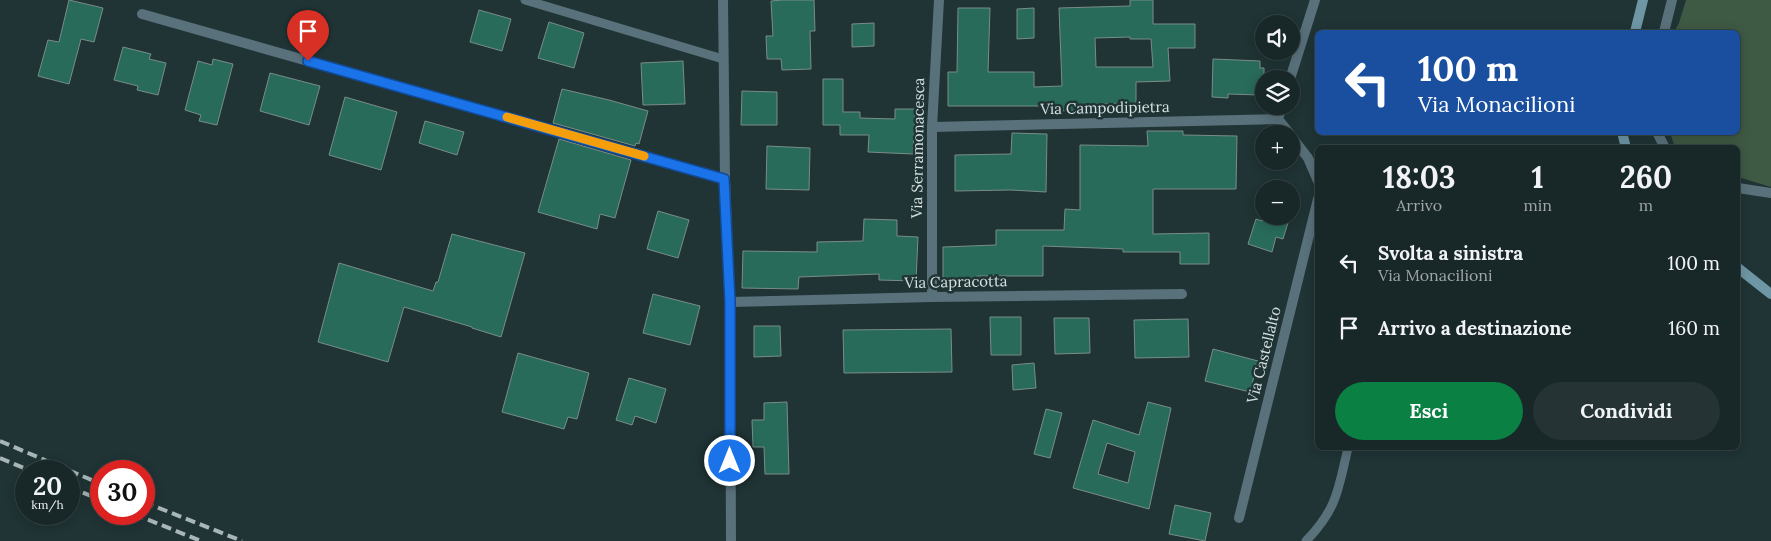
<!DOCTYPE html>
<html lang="it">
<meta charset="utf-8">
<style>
:root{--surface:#182728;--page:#253334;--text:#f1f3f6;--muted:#9fa5a8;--line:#364445;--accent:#0b8043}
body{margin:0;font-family:Lora,serif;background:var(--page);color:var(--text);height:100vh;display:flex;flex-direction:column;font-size:19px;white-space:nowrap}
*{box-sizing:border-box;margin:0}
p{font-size:16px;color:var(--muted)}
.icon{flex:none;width:28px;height:28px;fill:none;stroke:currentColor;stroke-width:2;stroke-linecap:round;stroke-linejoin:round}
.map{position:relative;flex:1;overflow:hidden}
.side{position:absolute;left:1315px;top:145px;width:425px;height:305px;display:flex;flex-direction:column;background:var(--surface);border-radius:8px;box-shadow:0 2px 12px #0003,0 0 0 1px var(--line)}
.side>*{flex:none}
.guide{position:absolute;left:1315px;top:30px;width:425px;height:105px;border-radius:8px;box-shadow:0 2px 12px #0003,0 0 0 1px var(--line);background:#1a4fa0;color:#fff;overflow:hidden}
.controls{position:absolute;left:1255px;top:15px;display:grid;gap:10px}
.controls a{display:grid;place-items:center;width:45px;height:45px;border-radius:50%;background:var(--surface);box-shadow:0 2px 12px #0003,0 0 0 1px var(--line);font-size:25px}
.speed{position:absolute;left:15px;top:460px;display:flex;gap:10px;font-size:25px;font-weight:700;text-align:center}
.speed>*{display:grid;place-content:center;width:65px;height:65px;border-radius:50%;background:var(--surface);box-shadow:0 2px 12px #0003,0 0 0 1px var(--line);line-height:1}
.speed small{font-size:12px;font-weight:400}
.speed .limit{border:8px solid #d22;background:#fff;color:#111}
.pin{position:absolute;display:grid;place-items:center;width:42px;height:42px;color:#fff;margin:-51px -21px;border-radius:50% 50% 50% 0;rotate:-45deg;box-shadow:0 0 5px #0007}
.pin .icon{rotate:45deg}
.me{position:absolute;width:55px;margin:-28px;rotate:0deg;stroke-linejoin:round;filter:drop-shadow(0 0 4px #0008)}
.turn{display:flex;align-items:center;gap:18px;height:105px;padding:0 20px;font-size:22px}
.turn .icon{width:65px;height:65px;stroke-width:2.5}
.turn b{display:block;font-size:35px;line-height:42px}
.eta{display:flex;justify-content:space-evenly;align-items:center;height:85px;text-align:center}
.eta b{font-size:30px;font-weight:800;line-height:35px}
.button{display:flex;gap:10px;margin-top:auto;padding:10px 20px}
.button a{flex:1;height:58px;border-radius:30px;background:var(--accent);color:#fff;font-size:20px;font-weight:800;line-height:58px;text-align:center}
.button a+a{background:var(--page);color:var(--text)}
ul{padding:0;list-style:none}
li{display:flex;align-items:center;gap:15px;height:65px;padding:0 20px}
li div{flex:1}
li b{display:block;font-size:19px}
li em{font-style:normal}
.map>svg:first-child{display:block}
.green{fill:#3e5944}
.building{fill:#286b5b;stroke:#798d87;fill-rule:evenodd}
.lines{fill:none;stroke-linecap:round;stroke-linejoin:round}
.lane{stroke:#59717b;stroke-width:9}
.street{stroke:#59717b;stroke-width:10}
.secondary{stroke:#6e96a5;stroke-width:10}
.rail{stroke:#a8b6b7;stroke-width:4;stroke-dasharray:10 5;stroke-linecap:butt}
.route-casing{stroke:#114b97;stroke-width:12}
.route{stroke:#1a73e8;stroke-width:9}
.slow{stroke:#f59e0b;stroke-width:9}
.labels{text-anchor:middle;stroke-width:5;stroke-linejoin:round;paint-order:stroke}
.street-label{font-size:15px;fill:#d6e1e2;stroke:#203435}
</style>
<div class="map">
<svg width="1771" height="541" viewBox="0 0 1771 541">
<rect width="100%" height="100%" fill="#203435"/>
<path class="green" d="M 1686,0 L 1771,0 L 1771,187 L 1738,177 L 1738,148 L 1675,147 L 1670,133 L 1738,132 L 1738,32 L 1674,32 L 1679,23 Z"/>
<g class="building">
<path d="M 69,0 L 103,8 L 94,42 L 81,39 L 69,84 L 38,76 L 48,40 L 59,42 Z"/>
<path d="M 782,0 L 814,0 L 815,31 L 810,31 L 811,69 L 782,70 L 781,59 L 767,59 L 766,36 L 773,36 L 771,1 Z"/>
<path d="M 1130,0 L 1153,0 L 1153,24 L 1195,24 L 1195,48 L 1168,48 L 1170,81 L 1136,82 L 1136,104 L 1094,104 L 1094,110 L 1058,111 L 1058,106 L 948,106 L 948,72 L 957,72 L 958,8 L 990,8 L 988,72 L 1034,72 L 1034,87 L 1062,86 L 1059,8 L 1130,6 ZM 1130,37 L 1130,39 L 1151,39 L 1153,67 L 1096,67 L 1095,38 Z"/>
<path d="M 1034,8 L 1034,38 L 1017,39 L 1017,9 Z"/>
<path d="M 479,10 L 511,19 L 502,51 L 470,42 Z"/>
<path d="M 549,22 L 584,33 L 574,68 L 538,58 Z"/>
<path d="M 874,23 L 874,46 L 852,47 L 852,24 Z"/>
<path d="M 123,47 L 151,54 L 149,59 L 166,63 L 158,95 L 137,90 L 138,86 L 114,80 Z"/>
<path d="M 213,59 L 233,64 L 217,125 L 199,121 L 201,115 L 185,110 L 198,61 L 212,65 Z"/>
<path d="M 1213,59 L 1260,61 L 1260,68 L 1264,68 L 1264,88 L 1261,88 L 1260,95 L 1228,94 L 1228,98 L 1212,97 Z"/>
<path d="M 683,61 L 685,104 L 643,105 L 641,63 Z"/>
<path d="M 270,73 L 320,86 L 309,125 L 260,111 Z"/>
<path d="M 823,79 L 843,79 L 843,112 L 860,112 L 860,118 L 895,119 L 895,109 L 915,109 L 913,154 L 868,152 L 869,135 L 840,135 L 840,125 L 823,125 Z"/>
<path d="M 562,89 L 609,100 L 648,111 L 639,144 L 636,143 L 635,146 L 553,123 Z"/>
<path d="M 742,91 L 777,92 L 777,125 L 741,125 Z"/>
<path d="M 345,97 L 397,112 L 381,170 L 329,155 Z"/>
<path d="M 425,121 L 464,132 L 457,155 L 419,143 Z"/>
<path d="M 1147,131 L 1183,131 L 1183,135 L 1237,136 L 1236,189 L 1153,189 L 1153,234 L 1209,233 L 1209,264 L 1180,264 L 1180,252 L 1123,252 L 1123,249 L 1043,246 L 1043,276 L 977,276 L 977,279 L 943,280 L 943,247 L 996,245 L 996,230 L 1064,230 L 1065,209 L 1080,210 L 1080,145 L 1148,146 Z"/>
<path d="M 1012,133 L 1047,134 L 1046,192 L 1011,190 L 955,191 L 955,155 L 1011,154 Z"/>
<path d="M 559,139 L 631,160 L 615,218 L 600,214 L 597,229 L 538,212 Z"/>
<path d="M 767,146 L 810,148 L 809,190 L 766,189 Z"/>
<path d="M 658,211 L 689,220 L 678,258 L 647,249 Z"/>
<path d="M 1264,216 L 1290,216 L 1283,239 L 1276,237 L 1272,252 L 1248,244 L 1256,219 L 1262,221 Z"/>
<path d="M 864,219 L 897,220 L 897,236 L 918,237 L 916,281 L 879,280 L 879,274 L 799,277 L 798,289 L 742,288 L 743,251 L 817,252 L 817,242 L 863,241 Z"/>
<path d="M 452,234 L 525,253 L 501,337 L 472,328 L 472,327 L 404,307 L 388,362 L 318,342 L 339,263 L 433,291 L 436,282 L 438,282 Z"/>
<path d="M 653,294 L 700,306 L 690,345 L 643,333 Z"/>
<path d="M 990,317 L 1021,317 L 1021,355 L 991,355 Z"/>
<path d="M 1054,318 L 1089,318 L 1090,353 L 1055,354 Z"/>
<path d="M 1188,319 L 1189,357 L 1135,358 L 1134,320 Z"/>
<path d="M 754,326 L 780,326 L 781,356 L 754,357 Z"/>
<path d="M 951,329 L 952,372 L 844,373 L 843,330 Z"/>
<path d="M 1213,349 L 1258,361 L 1250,392 L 1205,381 Z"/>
<path d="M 518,353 L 589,373 L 577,419 L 568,417 L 564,429 L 502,412 Z"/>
<path d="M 1034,363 L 1036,388 L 1013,390 L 1012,365 Z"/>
<path d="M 629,378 L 666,389 L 656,423 L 635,416 L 632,425 L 616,420 Z"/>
<path d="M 787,402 L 789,474 L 765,474 L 764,447 L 753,447 L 752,420 L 764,420 L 764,403 Z"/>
<path d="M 1148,402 L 1171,408 L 1149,509 L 1073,488 L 1093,420 L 1139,435 ZM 1107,443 L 1135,452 L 1128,483 L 1098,474 Z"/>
<path d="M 1046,409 L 1062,413 L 1050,458 L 1034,454 Z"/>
<path d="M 1175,505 L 1211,513 L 1205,541 L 1169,534 Z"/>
</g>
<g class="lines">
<g class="lane">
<path d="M 525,0 L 723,59"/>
<path d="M 1306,541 C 1338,508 1338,489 1348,448"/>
</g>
<g class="street">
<path d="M 723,0 L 725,179 L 730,302 L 731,541"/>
<path d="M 142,14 L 725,179"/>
<path d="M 1664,32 L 1672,0"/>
<path d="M 1290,79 L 1315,0"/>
<path d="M 1282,106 L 1278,119 L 1290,134"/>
<path d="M 932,127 L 1278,119"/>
<path d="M 1657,132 L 1665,148"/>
<path d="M 1291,136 L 1308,158 L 1318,181"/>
<path d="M 1738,188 L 1771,193"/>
<path d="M 932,297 L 932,127 L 939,0"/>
<path d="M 730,302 L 932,297 L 1182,294"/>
<path d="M 1239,518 L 1318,199"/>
</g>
<g class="secondary">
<path d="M 1635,32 L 1643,0"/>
<path d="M 1622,132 L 1626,148"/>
<path d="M 1738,268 L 1771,294"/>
</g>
<g class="rail">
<path d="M 0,441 L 101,484"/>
<path d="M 0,458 L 31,471"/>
<path d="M 69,487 L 101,500"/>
<path d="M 144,502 L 242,541"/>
<path d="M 134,514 L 201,541"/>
</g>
</g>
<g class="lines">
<g class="route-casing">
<path id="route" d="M 308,61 L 724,179 L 730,302 L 730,461"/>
</g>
<use href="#route" class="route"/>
<path class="slow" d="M 507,117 L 644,156"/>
</g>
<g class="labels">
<g class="street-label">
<text transform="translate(1105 108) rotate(-1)" y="5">Via Campodipietra</text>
<text transform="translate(918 148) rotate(-89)" y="5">Via Serramonacesca</text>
<text transform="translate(956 282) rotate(-1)" y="5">Via Capracotta</text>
<text transform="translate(1264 355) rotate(-76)" y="5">Via Castellalto</text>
</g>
</g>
</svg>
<div class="controls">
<a><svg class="icon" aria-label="sound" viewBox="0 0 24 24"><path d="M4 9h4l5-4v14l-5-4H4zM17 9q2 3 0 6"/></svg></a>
<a><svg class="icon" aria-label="layers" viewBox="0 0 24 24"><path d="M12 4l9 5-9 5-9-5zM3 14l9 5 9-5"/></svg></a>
<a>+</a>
<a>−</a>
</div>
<div class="speed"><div>20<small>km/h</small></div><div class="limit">30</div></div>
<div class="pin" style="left:308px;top:61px;background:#d93025"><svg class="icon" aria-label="arrive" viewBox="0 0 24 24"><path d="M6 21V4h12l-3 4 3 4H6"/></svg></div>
<svg class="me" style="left:730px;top:461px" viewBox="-20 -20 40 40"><circle r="17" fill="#1a73e8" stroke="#fff" stroke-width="3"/><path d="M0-11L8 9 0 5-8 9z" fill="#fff"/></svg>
<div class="guide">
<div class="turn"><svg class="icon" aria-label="left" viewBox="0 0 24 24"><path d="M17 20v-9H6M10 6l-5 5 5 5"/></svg><div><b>100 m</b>Via Monacilioni</div></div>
</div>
<section class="side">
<div class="eta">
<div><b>18:03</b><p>Arrivo</p></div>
<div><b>1</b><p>min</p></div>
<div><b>260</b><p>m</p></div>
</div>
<ul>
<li><svg class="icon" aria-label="left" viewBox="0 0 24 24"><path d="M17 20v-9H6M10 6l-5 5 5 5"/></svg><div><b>Svolta a sinistra</b><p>Via Monacilioni</p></div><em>100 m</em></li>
<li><svg class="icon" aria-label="arrive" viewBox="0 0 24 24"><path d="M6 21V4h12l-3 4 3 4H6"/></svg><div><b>Arrivo a destinazione</b></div><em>160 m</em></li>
</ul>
<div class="button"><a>Esci</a><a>Condividi</a></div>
</section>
</div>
